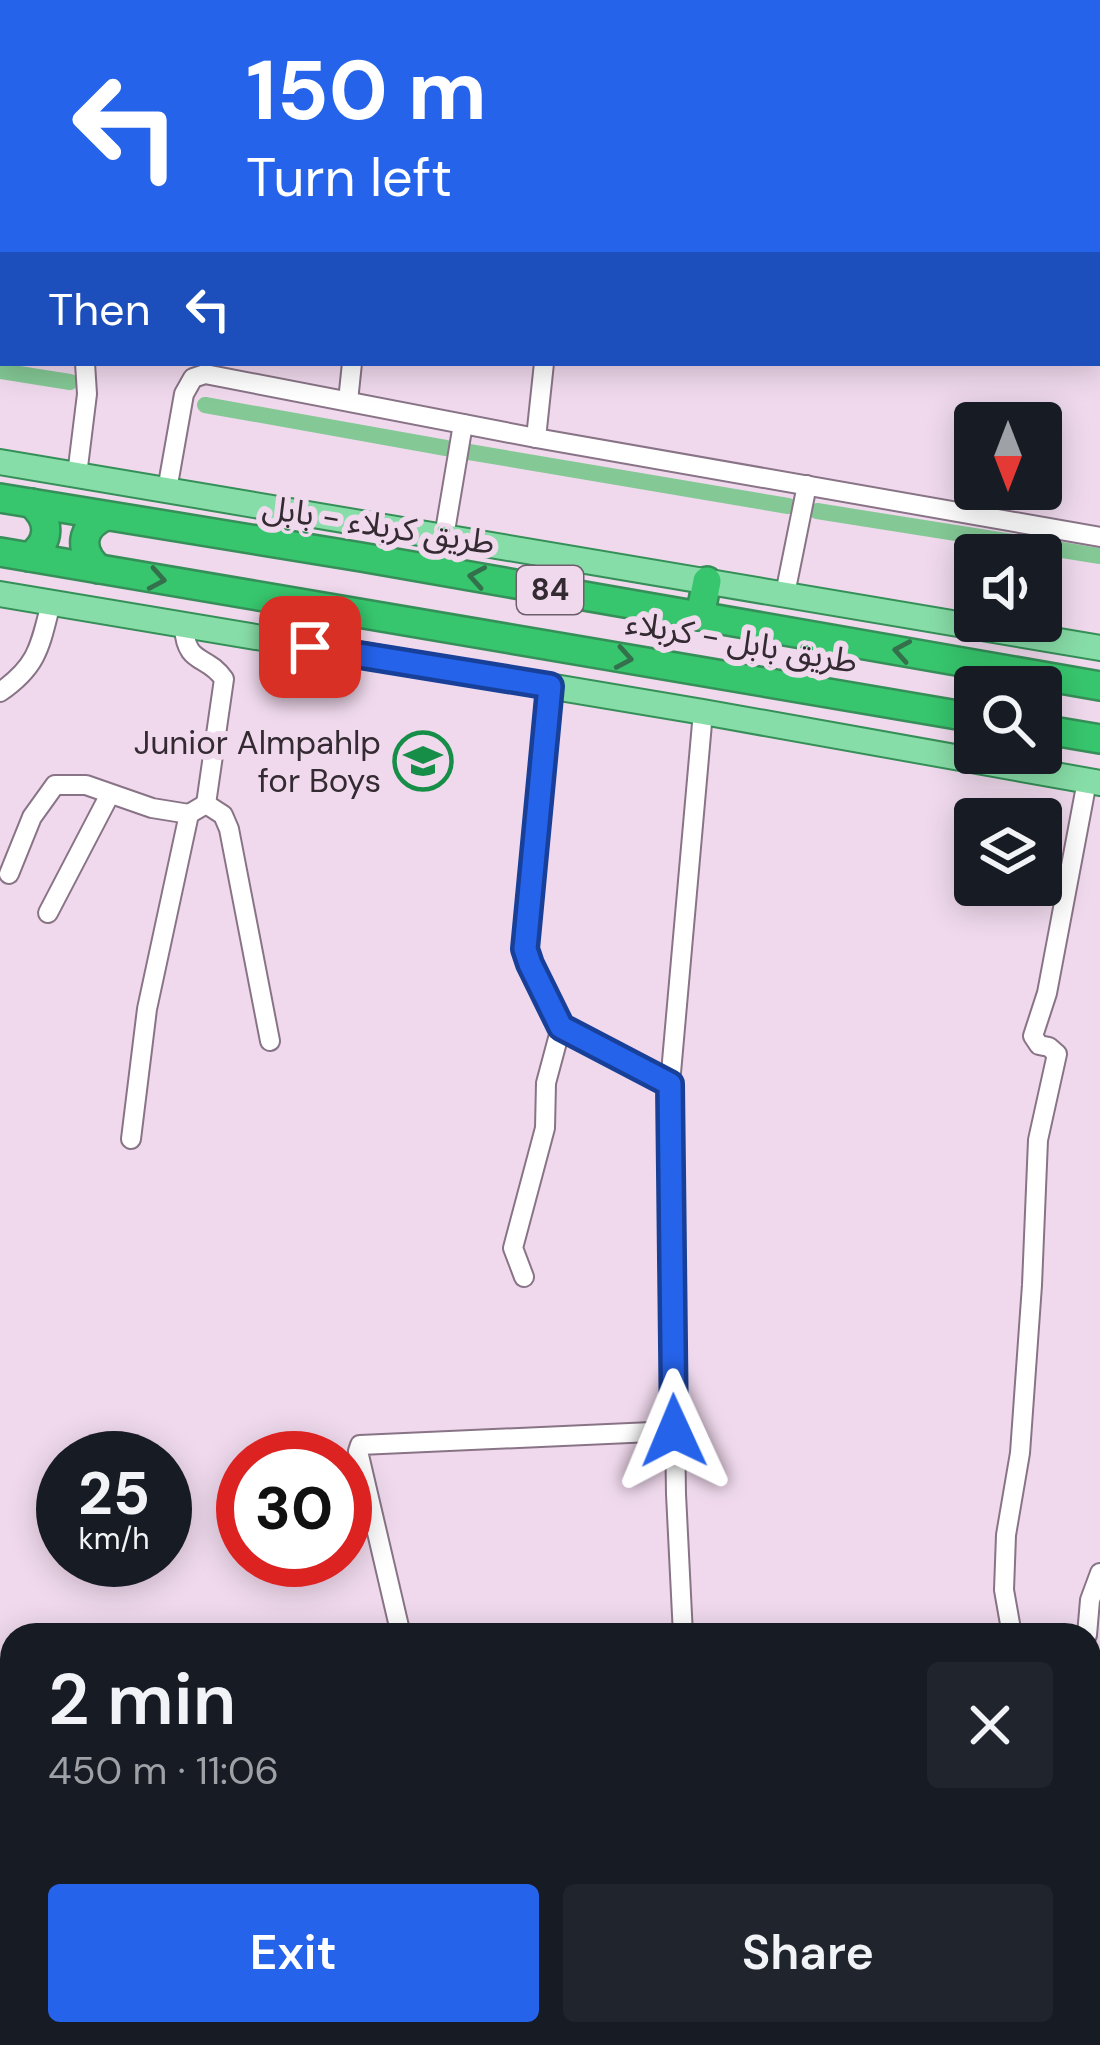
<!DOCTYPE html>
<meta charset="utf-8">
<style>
:root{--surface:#171b24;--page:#20242c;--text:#f1f3f6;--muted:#9ea1a6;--accent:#2563eb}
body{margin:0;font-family:"DM Sans","Noto Sans Arabic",sans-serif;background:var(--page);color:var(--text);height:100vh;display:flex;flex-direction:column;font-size:45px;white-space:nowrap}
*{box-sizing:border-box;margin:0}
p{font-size:39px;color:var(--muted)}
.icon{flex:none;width:66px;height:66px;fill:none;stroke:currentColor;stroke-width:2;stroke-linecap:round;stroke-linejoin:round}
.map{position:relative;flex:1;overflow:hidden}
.drawer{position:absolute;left:0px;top:1623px;width:1101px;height:423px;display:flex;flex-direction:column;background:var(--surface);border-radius:36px 36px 0 0;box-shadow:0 6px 30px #0003}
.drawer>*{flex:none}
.top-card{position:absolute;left:0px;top:0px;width:1101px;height:366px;box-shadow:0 6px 30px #0003;background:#2563eb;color:#fff;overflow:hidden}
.needle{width:78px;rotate:180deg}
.controls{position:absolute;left:954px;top:402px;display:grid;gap:24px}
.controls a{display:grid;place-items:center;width:108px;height:108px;border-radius:12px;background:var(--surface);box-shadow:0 6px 30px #0003;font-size:60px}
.speed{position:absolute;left:36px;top:1431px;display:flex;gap:24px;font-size:60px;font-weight:700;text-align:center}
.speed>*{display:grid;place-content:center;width:156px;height:156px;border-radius:50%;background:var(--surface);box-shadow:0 6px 30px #0003;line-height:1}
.speed small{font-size:30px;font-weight:400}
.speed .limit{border:18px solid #d22;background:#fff;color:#111}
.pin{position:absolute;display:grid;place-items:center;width:102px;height:102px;color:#fff;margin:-51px;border-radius:24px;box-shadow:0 6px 18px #0006}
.me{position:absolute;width:132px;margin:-66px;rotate:359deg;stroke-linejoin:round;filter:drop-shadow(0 0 9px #0008)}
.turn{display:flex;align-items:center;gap:42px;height:252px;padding:0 48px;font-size:54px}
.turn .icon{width:156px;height:156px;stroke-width:2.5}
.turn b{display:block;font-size:84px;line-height:102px}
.then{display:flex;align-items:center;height:114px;padding:0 48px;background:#0003;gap:24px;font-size:45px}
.round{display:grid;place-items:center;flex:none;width:126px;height:126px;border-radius:12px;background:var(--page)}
.head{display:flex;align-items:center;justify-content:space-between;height:204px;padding:0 48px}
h1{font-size:72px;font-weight:600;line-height:90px}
.button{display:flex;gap:24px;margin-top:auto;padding:24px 48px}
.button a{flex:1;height:138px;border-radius:12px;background:var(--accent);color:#fff;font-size:48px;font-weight:600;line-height:138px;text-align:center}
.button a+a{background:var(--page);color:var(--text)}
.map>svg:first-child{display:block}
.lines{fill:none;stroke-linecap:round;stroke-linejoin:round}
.canal{stroke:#84c895;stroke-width:16}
.minor-casing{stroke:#887486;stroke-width:22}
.major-casing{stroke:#368f58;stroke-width:28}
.highway-casing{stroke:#368f58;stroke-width:32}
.minor{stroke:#fff;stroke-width:18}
.major{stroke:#87dda7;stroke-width:24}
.highway{stroke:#37c66d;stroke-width:27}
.oneway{stroke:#35704d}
.route-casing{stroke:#184099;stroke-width:30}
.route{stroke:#2563eb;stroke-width:21}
.labels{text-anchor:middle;stroke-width:12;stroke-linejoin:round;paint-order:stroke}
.shield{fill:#f0d9ed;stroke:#6c5e6a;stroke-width:3}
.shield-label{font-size:30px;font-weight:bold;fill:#332a32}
.street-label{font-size:33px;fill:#332a32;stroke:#f0d9ed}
.poi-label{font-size:33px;fill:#332a32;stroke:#f0d9ed;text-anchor:end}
</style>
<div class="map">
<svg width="1100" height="2045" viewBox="0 0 1100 2045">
<rect width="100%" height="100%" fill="#f0d9ed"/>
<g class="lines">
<g class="canal">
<path d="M 0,371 L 70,382"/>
<path d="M 205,405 L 446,448"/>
<path d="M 469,452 L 788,506"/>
<path d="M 817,511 L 1100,556"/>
<path d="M 1089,1976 L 1100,1986"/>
<path d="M 869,2045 L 872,2034"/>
</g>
<g class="minor-casing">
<g id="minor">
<path d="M 0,341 L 3,341"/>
<path d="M 348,401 L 352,363"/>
<path d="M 536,438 L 544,363"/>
<path d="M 77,475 L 87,394 L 85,363"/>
<path d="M 167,490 L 184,394 L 193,378 L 205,374 L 536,438 L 1100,537"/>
<path d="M 444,537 L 463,424"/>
<path d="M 785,594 L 807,485"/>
<path d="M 184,627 C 186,666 207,654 224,679 L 206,804"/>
<path d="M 550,686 L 525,948 L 561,1027 L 670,1084"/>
<path d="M 0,692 C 38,666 40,646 51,603"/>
<path d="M 206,804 L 223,815 L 229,829 L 270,1041"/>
<path d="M 9,874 L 32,817 L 55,785 L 86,785 L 152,808 L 189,814"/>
<path d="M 48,913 L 109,796"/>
<path d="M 131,1139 L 147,1009 L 189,814 L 206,804"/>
<path d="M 524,1277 L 513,1248 L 545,1128 L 546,1083 L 561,1027"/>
<path d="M 401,1635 L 358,1451 L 360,1445 L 674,1431"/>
<path d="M 683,1635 L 676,1494 L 670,1084 L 703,712"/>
<path d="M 1012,1635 L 1004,1590 L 1006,1535 L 1020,1453 L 1032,1285 L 1038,1140 L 1057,1054 L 1049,1047 L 1039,1045 L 1033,1036 L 1047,993 L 1087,781"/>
<path d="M 1087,1635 L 1090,1600 L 1100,1573"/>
<path d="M 1089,1952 L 1100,1960"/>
<path d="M 1089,1999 L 1100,2008"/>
<path d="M 495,2034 L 497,2045"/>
<path d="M 853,2045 L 856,2034"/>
<path d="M 893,2045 L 897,2034"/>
</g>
</g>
<g class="major-casing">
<g id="major">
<path d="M 0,462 L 1100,648"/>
<path d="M 0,594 L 703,712 L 1100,783"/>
</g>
</g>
<g class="highway-casing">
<g id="highway">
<path d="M 0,498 L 361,557 L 1100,686"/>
<path d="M 0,552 L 975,718"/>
<path d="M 29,557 C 51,542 51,520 31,503"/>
<path d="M 99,569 C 78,551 80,527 106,516"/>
<path d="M 700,616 L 707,581"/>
<path d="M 1041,729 L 1100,739"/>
</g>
</g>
<use href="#minor" class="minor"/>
<use href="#major" class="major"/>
<use href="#highway" class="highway"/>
</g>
<defs><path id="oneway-chevron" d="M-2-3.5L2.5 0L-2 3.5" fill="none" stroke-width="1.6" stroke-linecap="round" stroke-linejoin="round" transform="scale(3)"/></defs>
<g class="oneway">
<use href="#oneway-chevron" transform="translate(477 577) rotate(-170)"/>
<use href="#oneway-chevron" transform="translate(157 579) rotate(10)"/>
<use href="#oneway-chevron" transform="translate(902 651) rotate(-170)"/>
<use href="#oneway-chevron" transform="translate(624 658) rotate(10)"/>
</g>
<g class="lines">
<g class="route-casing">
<path id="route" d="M 310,647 L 550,686 L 525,949 L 530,964 L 561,1027 L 670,1084 L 674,1431"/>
</g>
<use href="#route" class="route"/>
</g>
<defs>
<g id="school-ring" transform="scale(3)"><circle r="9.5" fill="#f0d9ed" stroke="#178e48" stroke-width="1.5"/><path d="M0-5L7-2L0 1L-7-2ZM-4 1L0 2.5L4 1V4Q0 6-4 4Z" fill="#178e48"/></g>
</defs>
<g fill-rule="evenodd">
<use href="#school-ring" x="423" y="761"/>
</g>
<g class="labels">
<rect class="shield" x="517" y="566" width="66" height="48" rx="9"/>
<g class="shield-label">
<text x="550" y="600">84</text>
</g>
<g class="street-label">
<text transform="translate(379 524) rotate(9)" y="12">طريق كربلاء - بابل</text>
<text transform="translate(742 641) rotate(10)" y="12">طريق بابل - كربلاء</text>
</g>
<g class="poi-label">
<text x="381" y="754">Junior Almpahlp<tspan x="381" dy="38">for Boys</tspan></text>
</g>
</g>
</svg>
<div class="controls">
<a><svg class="needle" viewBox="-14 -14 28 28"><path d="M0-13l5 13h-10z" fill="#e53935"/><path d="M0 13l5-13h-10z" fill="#9ea1a6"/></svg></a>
<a><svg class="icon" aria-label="sound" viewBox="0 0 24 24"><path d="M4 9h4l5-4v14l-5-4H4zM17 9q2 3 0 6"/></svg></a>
<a><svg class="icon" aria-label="search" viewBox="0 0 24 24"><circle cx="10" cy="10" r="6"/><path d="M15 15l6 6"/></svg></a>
<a><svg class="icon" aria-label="layers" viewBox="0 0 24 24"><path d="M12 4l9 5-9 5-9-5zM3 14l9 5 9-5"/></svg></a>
</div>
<div class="speed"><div>25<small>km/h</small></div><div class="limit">30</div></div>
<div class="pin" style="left:310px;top:647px;background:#d93025"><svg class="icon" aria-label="arrive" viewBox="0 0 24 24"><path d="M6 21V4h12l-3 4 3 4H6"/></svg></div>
<svg class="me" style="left:674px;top:1431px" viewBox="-20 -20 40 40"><path d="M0-17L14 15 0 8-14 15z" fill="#2563eb" stroke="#fff" stroke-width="4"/></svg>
<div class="top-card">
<div class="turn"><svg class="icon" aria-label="left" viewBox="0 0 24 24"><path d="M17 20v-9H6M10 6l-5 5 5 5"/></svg><div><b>150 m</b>Turn left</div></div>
<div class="then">Then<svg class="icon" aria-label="left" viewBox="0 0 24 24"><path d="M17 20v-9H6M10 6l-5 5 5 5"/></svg></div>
</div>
<section class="drawer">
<div class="head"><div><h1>2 min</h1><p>450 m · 11:06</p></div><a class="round"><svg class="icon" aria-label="close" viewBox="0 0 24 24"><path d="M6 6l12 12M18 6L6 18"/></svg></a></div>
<div class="button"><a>Exit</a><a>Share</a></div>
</section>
</div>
